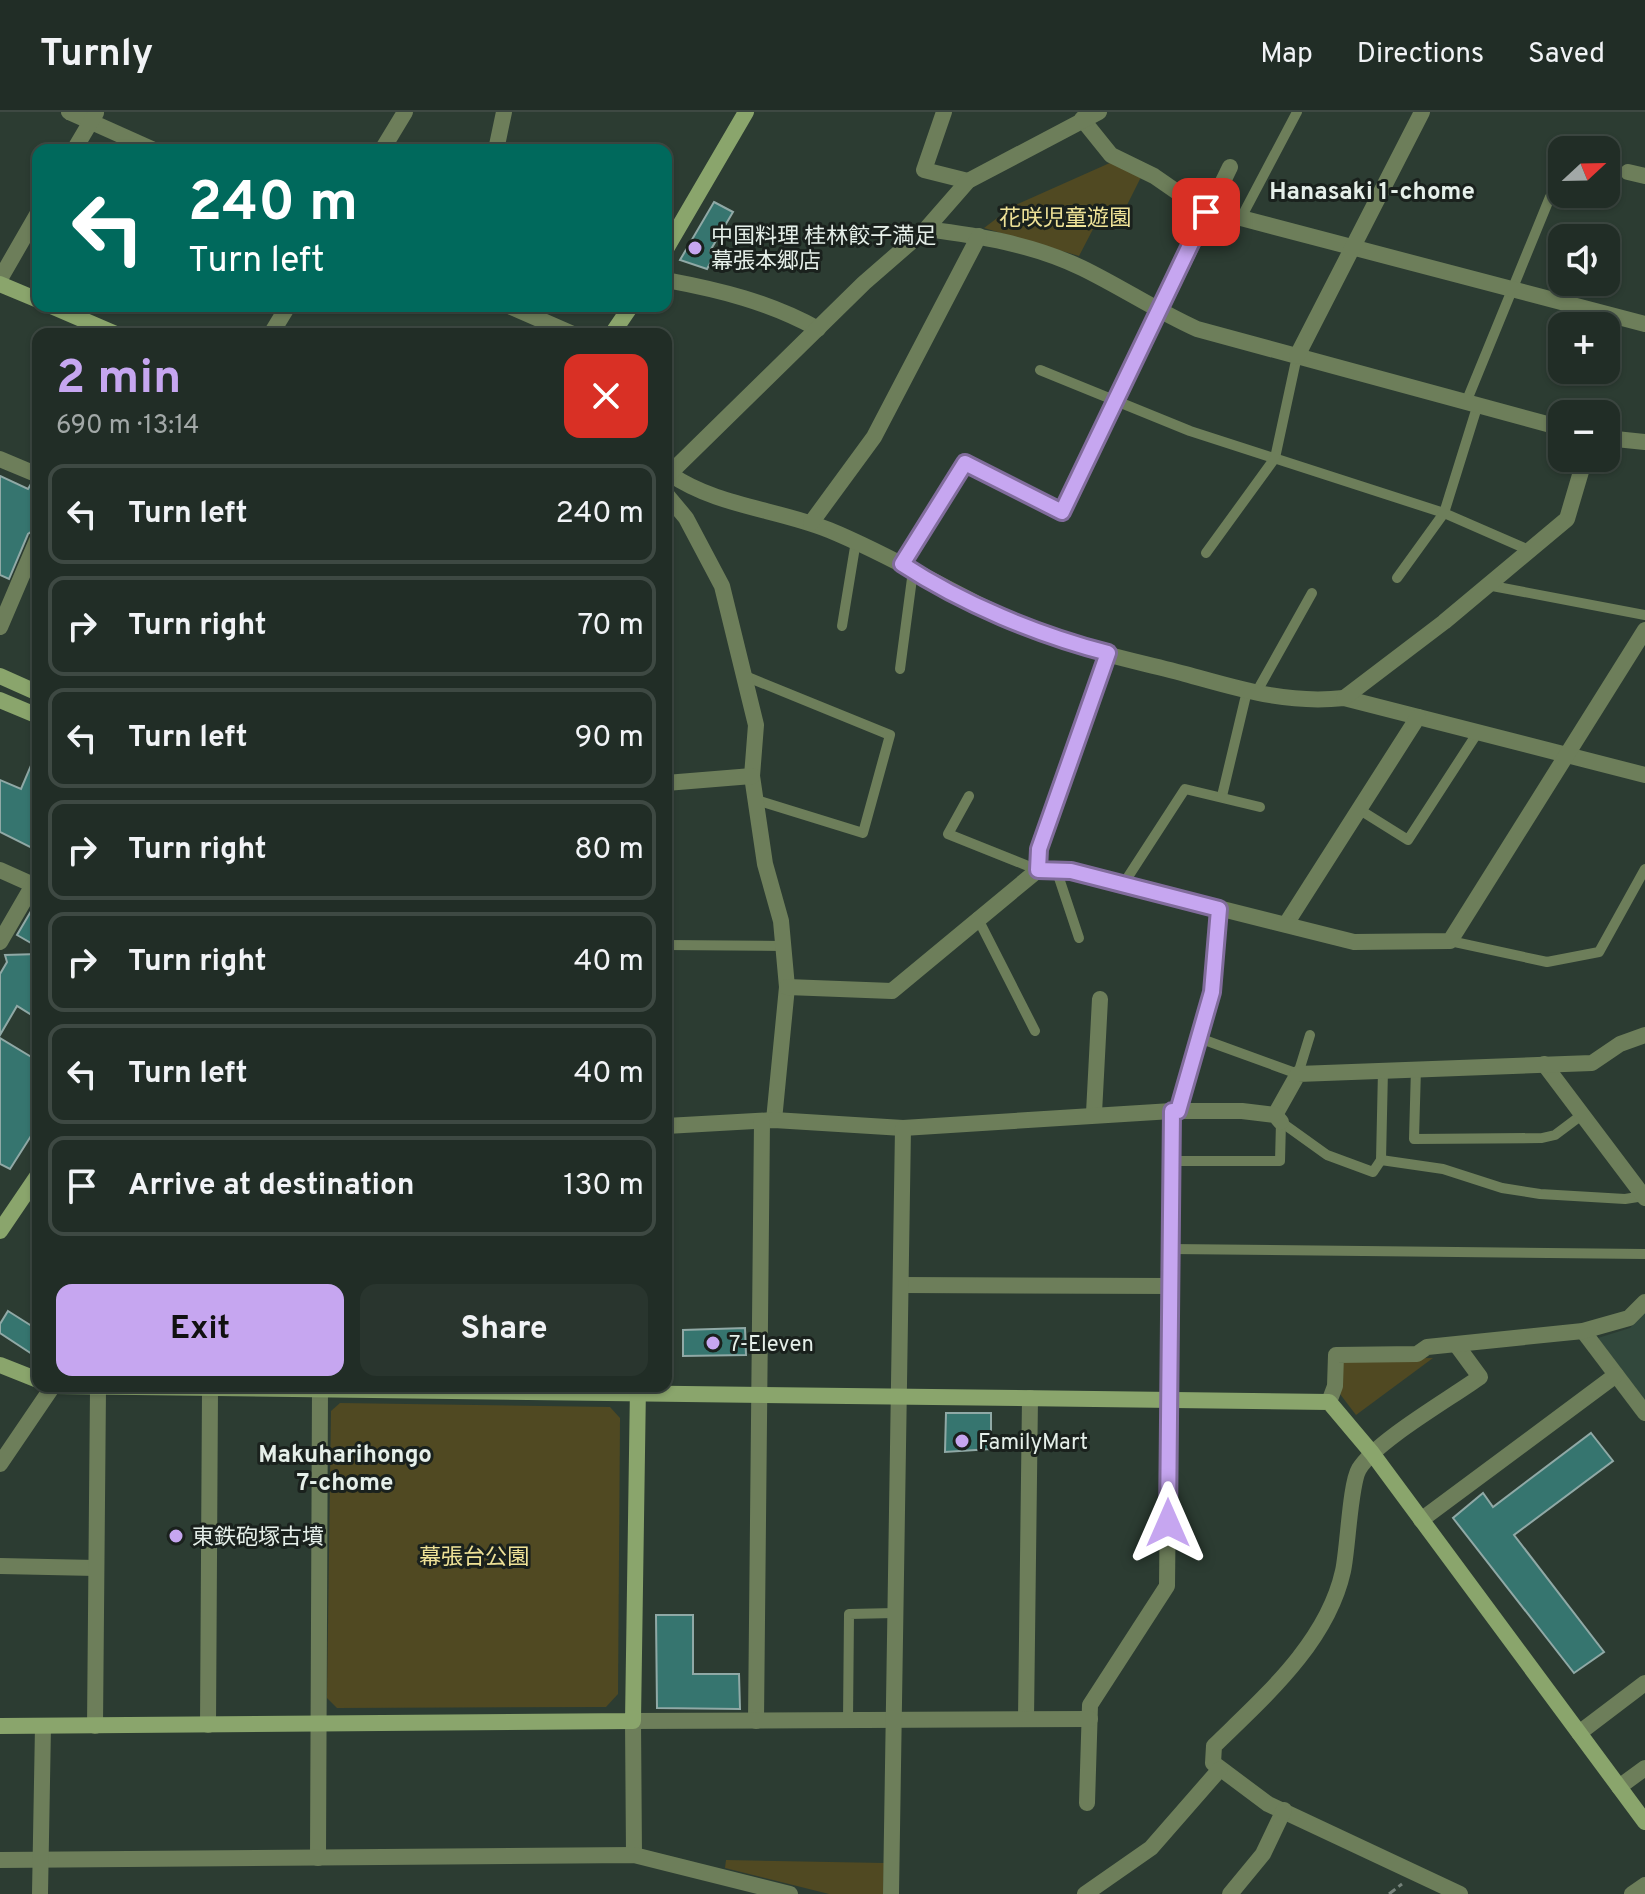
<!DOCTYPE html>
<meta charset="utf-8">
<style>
:root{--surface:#212d26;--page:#29352e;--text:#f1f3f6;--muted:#a2a8a7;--line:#3e4943;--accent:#c6a6f0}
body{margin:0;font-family:Overpass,"Noto Sans JP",sans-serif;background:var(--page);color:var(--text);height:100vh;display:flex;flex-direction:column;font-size:30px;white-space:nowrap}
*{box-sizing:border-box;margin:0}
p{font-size:26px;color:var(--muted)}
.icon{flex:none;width:44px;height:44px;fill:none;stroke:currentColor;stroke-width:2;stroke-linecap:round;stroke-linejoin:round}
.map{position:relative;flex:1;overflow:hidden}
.panel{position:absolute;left:32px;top:216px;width:640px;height:1064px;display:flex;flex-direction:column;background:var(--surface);border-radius:16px;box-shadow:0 2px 6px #0004,0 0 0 2px var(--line)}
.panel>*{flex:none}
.top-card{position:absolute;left:32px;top:32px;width:640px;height:168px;border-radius:16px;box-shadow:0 2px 6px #0004,0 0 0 2px var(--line);background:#00695c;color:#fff;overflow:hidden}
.needle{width:52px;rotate:68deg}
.buttons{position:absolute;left:1548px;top:24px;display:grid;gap:16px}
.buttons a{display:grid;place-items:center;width:72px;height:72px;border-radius:16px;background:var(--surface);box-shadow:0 2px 6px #0004,0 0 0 2px var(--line);font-size:40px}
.pin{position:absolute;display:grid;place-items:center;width:68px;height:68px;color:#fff;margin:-34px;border-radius:16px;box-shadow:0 4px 12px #0006}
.me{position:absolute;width:88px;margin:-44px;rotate:0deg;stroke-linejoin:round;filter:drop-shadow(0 0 6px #0008)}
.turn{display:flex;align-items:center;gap:28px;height:168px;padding:0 24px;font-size:36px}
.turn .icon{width:104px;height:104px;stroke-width:2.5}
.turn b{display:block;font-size:56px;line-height:68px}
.round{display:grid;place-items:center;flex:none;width:84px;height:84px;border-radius:16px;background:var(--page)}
.overview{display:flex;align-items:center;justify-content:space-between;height:136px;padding:0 24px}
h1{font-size:48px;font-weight:700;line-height:60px;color:var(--accent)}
.cta{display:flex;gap:16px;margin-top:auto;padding:16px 24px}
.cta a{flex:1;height:92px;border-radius:16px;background:var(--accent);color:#111;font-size:32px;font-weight:700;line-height:92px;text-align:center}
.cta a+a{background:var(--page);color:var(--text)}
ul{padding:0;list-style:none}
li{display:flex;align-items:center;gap:24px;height:100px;margin:0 16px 12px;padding:0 8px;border:4px solid var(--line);border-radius:16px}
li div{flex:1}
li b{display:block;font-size:30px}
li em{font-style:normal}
header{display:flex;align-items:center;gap:48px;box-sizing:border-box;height:112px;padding:0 40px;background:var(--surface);border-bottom:2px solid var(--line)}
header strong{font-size:38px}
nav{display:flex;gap:44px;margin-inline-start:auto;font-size:28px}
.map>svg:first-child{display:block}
.built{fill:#32483c}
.green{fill:#504922}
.building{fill:#36756f;stroke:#90a9a6;stroke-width:2}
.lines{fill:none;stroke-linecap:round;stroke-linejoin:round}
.path{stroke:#75827a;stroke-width:3;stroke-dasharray:8 4;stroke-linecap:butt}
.lane{stroke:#6d7e5a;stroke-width:10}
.street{stroke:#6d7e5a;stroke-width:16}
.secondary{stroke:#8aa56c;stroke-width:16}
.route-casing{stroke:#816c9c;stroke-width:20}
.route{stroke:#c6a6f0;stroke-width:14}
.poi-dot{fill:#c6a6f0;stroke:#1a211d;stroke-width:3}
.labels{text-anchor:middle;stroke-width:6;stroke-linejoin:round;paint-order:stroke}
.park-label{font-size:22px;fill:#efe297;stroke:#1a211d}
.poi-label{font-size:22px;fill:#e5efe9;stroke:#1a211d;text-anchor:start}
.neighbourhood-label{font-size:24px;font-weight:bold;fill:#e5efe9;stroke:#1a211d}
</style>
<header>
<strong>Turnly</strong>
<nav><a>Map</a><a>Directions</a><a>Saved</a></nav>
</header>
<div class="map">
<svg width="1645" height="1782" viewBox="0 0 1645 1782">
<rect width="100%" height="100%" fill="#2c3c32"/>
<path class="built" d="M 1645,1200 L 1645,1288 L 1598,1226 L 1630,1216 Z"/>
<g class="green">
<path d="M 1112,50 L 1142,63 L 1122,103 L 1104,96 L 1079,144 L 984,116 L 1013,94 Z"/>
<path d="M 1433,1246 L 1356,1303 L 1340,1282 L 1341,1252 L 1349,1247 Z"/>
<path d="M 340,1291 L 610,1295 L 620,1306 L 618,1582 L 606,1595 L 337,1596 L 327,1586 L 331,1299 Z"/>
<path d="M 726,1748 L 884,1751 L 883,1782 L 829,1782 L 725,1756 Z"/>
</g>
<g class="building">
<path d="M 714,90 L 733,100 L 710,139 L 714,144 L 707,157 L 680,148 Z"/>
<path d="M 0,364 L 28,377 L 31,372 L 38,374 L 38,415 L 28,422 L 9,467 L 0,463 Z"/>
<path d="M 38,637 L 38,723 L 32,736 L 0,720 L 0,668 L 21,677 Z"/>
<path d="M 34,794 L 38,796 L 38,835 L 17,823 Z"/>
<path d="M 38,842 L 38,907 L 17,894 L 0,923 L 0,862 L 7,850 L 5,843 Z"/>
<path d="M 0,926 L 38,949 L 38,1013 L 10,1057 L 0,1052 Z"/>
<path d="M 8,1199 L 38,1218 L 38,1246 L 0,1221 L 0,1212 Z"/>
<path d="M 745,1216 L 746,1243 L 683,1244 L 683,1218 Z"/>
<path d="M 946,1301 L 991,1301 L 991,1337 L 945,1340 Z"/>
<path d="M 1591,1321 L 1613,1349 L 1514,1423 L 1604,1540 L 1574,1561 L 1453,1406 L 1483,1381 L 1493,1395 Z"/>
<path d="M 656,1503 L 693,1503 L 693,1562 L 739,1562 L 740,1597 L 657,1596 Z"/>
</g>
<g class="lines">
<path class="path" d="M 1389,1782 L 1402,1772"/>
<g class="lane">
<path d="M 1241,106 L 1297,0"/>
<path d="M 1043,259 L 1040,258 L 1190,319 L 1444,401 L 1531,439"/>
<path d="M 1467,288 L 1550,85"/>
<path d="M 1206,441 L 1275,346 L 1297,244"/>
<path d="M 1397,466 L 1444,401 L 1478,292"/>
<path d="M 1487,473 L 1645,503"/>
<path d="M 842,514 L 856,429"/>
<path d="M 900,557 L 913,459"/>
<path d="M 745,564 L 890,623 L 863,721 L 756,688"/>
<path d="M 1256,581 L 1312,481"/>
<path d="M 969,684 L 948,722 L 1038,758"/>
<path d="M 1222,684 L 1247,579"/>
<path d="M 1360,698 L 1408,728 L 1478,620"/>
<path d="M 1056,757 L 1079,826"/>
<path d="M 1124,771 L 1185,677 L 1260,695"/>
<path d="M 977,805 L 1035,919"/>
<path d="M 1450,829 L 1547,850 L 1599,840 L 1645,757"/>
<path d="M 666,833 L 784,834"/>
<path d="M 1199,926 L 1298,962 L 1310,923"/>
<path d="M 1416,956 L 1414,1027 L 1542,1026 L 1555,1023 L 1583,1002"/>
<path d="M 1281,1010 L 1327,1043 L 1373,1060 L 1381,1048 L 1383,958"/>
<path d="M 1381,1048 L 1443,1057 L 1502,1076 L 1540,1082 L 1625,1087 L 1644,1084"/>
<path d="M 1173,1049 L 1280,1049 L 1281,1010"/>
<path d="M 1171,1137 L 1645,1142"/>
<path d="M 848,1608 L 849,1502 L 895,1501"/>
</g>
<g class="street">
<path d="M 69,0 L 154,38"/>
<path d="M 944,0 L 924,58 L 968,69"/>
<path d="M 1082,7 L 1111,43 L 1154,64 L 1206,100 L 1241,106 L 1645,212"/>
<path d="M 74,38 L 96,1"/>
<path d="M 382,38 L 405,0"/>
<path d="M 496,38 L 504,0"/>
<path d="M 1628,60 L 1645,64"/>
<path d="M 926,117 C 980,124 1032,132 1082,156 C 1121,175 1157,199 1197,217 L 1562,316"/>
<path d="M 0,167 L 38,101"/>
<path d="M 666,168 C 720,178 769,190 818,217"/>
<path d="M 509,194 L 573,222"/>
<path d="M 271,222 L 288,194"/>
<path d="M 1297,244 L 1422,0"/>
<path d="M 1606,326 L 1645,330"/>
<path d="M 0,347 L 38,363"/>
<path d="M 670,362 C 716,394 777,397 829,418 C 910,451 983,502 1066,530 C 1106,544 1149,552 1189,563 C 1243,578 1288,592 1344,586 L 1645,663"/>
<path d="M 666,365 L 864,171 L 926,117 L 968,69 L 1099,0"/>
<path d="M 666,382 L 686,406 L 722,474 L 756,613 L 752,664 L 765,752 L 781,809 L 787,875 L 774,1008"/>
<path d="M 811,411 L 874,325 L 979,124"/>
<path d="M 902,452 L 965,351 L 1062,400 L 1230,55"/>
<path d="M 0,515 L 38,426"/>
<path d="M 1344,586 L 1444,510 L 1567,407 L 1585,346"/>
<path d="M 666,671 L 752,664"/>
<path d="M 0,758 L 38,775"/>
<path d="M 1038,758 L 1039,737 L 1108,541"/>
<path d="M 1286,812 L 1418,605"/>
<path d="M 0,830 L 33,773"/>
<path d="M 787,875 L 892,879 L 1038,758 L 1071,759 L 1354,830 L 1450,829 L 1645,518"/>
<path d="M 1544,952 L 1645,1086"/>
<path d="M 1178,999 L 1212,880 L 1219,797"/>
<path d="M 1094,1001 L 1100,887"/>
<path d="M 1275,1003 L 1298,962 L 1592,951 L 1620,932 L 1645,923"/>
<path d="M 666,1014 L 774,1008 L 903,1016 L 1172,999 L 1242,999 L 1275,1003 L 1281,1010"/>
<path d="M 901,1173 L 1171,1174"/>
<path d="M 1583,1219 L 1645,1301"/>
<path d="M 1458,1235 L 1480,1265 C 1451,1286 1376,1329 1359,1357 C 1350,1372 1348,1436 1343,1459 C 1327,1531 1264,1585 1214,1634 L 1213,1651 L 1268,1692 L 1460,1782"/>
<path d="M 1329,1290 L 1335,1274 L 1336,1243 L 1417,1242 L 1427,1235 L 1583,1219 L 1629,1206 L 1645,1190"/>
<path d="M 0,1352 L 53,1274"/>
<path d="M 1421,1408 L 1616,1263"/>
<path d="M 0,1454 L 96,1456"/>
<path d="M 1026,1607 L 1030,1286"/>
<path d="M 756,1609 L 762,1009"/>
<path d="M 208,1613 L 210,1278"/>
<path d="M 95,1614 L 98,1277"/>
<path d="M 1579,1621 L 1645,1571"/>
<path d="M 1619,1675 L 1645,1656"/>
<path d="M 1087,1691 L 1090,1593 L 1167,1474 L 1172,999"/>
<path d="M 634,1743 L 633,1609 L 1090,1607"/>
<path d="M 318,1746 L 320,1274"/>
<path d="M 0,1748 L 634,1743 L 790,1782"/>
<path d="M 40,1782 L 43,1614"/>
<path d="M 891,1782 L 903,1016"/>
<path d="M 1085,1782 L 1151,1736 L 1220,1657"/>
<path d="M 1230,1782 L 1263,1742 L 1284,1698"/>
<path d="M 1632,1782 L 1645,1773"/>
</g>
<g class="secondary">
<path d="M 666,137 L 746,0"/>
<path d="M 0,172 L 38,188"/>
<path d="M 51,194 L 116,222"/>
<path d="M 612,222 L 631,194"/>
<path d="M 0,564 L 38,581"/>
<path d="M 0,588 L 38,604"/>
<path d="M 0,1119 L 38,1063"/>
<path d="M 0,1253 L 38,1268"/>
<path d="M 55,1274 L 1329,1290 L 1372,1341 L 1645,1710"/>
<path d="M 0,1614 L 633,1609 L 638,1274"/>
</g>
</g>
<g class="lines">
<g class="route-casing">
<path id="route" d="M 1168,1411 L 1172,999 L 1178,999 L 1212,880 L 1219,797 L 1071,759 L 1038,758 L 1039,737 L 1108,541 C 1038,523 963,492 902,452 L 965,351 L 1062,400 L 1206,100"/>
</g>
<use href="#route" class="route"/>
</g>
<g class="poi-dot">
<circle cx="695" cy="136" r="8"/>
<circle cx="713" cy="1231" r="8"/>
<circle cx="962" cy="1329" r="8"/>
<circle cx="176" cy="1424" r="8"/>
</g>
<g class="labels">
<g class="park-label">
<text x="1065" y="113">花咲児童遊園</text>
<text x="474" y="1452">幕張台公園</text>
</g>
<g class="poi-label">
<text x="711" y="131">中国料理 桂林餃子満足<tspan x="711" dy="25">幕張本郷店</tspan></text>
<text x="729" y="1239">7-Eleven</text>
<text x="978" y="1337">FamilyMart</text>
<text x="192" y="1432">東鉄砲塚古墳</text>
</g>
<g class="neighbourhood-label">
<text x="1372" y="87">Hanasaki 1-chome</text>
<text x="345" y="1350">Makuharihongo<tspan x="345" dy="28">7-chome</tspan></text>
</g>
</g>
</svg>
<div class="buttons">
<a><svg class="needle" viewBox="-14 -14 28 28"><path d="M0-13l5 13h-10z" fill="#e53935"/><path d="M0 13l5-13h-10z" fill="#a2a8a7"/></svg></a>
<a><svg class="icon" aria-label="sound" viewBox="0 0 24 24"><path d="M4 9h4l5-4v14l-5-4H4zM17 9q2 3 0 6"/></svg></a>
<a>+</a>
<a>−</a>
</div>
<div class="pin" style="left:1206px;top:100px;background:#d93025"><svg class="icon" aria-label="arrive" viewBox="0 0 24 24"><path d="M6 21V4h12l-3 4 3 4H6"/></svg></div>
<svg class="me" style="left:1168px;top:1411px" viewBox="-20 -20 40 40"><path d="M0-17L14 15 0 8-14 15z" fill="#c6a6f0" stroke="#fff" stroke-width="4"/></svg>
<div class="top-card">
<div class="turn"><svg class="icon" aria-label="left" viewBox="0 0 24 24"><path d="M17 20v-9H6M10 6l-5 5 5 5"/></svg><div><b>240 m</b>Turn left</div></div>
</div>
<section class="panel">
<div class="overview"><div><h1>2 min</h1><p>690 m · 13:14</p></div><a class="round" style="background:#d93025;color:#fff"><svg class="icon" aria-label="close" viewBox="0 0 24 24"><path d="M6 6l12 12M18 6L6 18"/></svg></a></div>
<ul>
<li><svg class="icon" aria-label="left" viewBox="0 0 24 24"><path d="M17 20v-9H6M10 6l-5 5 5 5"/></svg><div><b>Turn left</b></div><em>240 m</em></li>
<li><svg class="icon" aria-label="right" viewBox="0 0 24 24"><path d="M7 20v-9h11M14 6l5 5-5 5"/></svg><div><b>Turn right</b></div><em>70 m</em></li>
<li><svg class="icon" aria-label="left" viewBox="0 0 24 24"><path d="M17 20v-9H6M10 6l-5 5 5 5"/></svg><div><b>Turn left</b></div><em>90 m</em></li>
<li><svg class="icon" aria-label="right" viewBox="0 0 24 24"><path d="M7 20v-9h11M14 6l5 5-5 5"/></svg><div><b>Turn right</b></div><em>80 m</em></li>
<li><svg class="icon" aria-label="right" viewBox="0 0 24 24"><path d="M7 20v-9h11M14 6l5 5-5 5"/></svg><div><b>Turn right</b></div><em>40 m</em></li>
<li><svg class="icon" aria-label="left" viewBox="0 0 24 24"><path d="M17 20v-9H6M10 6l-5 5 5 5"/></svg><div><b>Turn left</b></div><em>40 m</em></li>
<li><svg class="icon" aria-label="arrive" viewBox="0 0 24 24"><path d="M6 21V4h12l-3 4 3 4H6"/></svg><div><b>Arrive at destination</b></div><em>130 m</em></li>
</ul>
<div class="cta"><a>Exit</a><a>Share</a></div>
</section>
</div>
